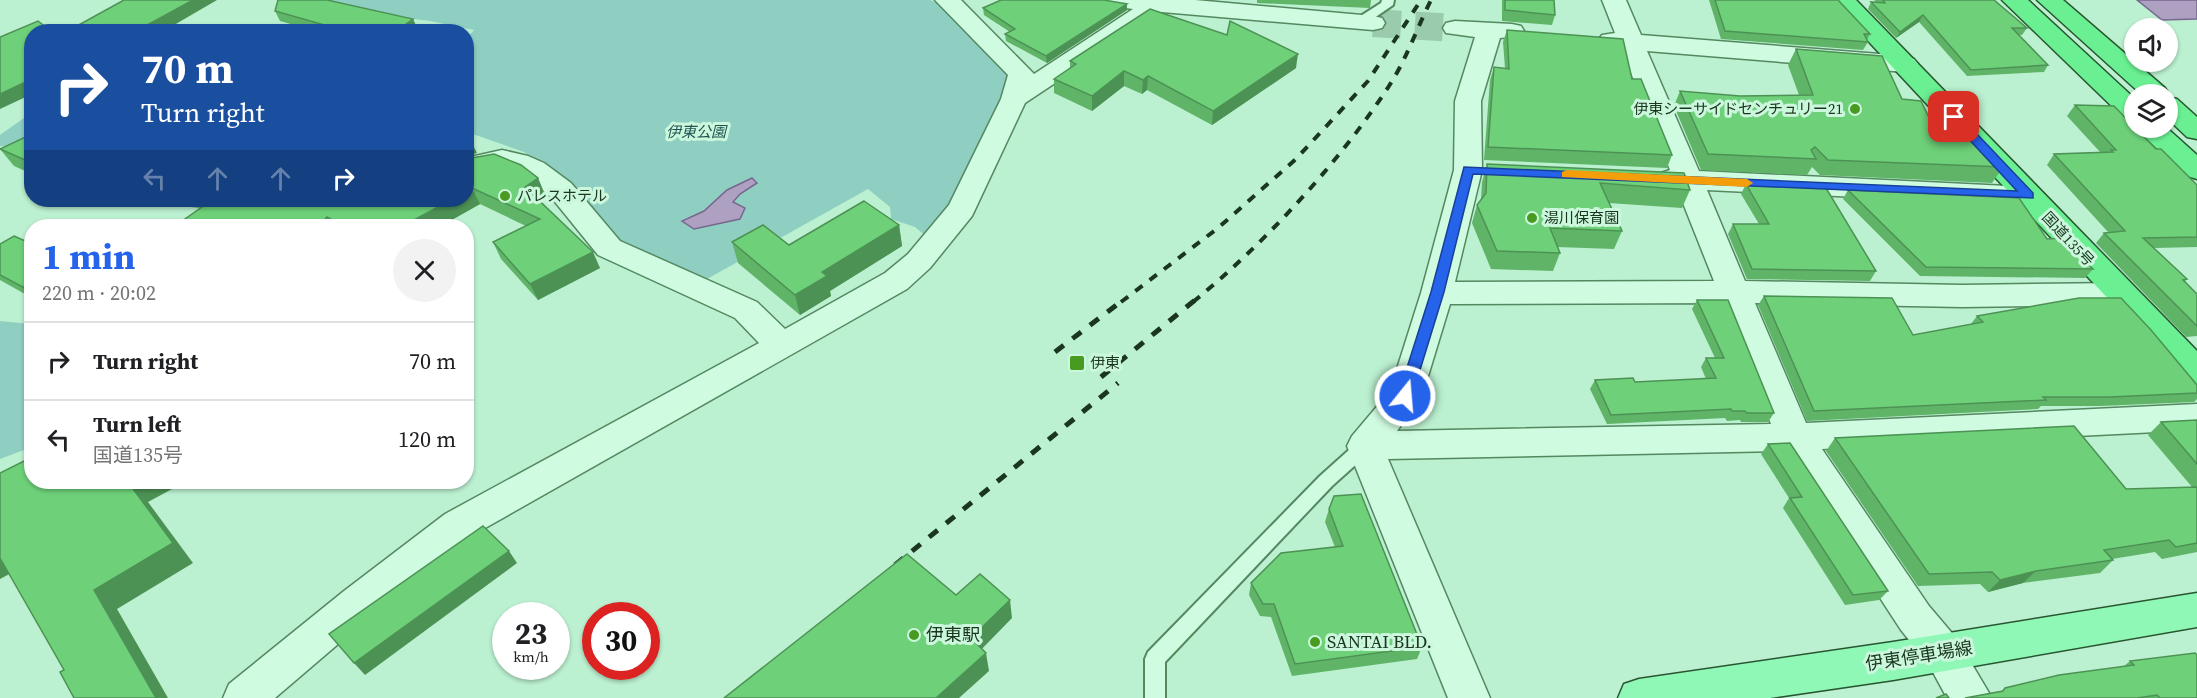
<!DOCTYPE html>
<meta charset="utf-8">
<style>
:root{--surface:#fff;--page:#f2f2f2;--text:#202124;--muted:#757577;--line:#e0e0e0;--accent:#2563eb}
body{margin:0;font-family:"Source Serif 4","Noto Sans JP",serif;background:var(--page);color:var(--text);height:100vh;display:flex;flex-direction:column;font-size:22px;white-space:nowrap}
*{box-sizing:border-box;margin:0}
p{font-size:20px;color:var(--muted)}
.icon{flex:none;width:33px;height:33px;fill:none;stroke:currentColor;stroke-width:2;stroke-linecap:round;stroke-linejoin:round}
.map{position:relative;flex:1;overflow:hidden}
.sheet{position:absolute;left:24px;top:219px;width:450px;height:270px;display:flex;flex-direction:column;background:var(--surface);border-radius:24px;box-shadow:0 2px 4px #0004}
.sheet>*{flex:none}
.top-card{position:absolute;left:24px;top:24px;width:450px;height:183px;border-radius:24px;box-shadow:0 2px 4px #0004;background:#1a4fa0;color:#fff;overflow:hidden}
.fabs{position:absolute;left:2124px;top:18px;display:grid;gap:12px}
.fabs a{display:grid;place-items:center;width:54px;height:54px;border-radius:50%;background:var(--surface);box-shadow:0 2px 4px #0004;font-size:30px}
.speed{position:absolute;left:492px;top:602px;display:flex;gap:12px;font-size:30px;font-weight:700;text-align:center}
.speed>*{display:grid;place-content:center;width:78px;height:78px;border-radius:50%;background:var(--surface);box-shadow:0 2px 4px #0004;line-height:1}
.speed small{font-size:15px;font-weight:400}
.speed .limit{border:9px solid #d22;background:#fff;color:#111}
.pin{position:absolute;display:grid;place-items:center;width:51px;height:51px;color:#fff;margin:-26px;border-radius:12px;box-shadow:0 3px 9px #0006}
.me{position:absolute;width:66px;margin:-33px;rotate:17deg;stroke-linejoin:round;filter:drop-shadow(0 0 4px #0008)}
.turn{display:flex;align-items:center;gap:21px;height:126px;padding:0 18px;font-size:27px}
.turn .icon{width:78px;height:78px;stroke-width:2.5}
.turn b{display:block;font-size:42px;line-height:51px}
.lanes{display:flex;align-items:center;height:57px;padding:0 18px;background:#0003;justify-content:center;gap:30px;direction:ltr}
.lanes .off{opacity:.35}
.round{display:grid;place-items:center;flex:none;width:63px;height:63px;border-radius:32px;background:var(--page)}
.summary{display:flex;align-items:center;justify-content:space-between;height:102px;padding:0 18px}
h1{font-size:36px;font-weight:700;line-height:45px;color:var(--accent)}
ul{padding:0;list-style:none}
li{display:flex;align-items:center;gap:18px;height:78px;padding:0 18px;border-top:2px solid var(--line)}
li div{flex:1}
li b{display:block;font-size:22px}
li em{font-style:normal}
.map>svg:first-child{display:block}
.green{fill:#8fcfc2}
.water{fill:#ada0c1;stroke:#78678f;stroke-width:1.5}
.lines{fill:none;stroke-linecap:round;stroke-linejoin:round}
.minor-tunnel{stroke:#9bcbad;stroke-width:28;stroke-dasharray:28 14;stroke-linecap:butt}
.service-casing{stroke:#548860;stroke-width:4}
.minor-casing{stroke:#548860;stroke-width:3}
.primary-casing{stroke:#295530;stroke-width:3}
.trunk-casing{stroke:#295530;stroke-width:3}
.service{fill:#cffbe0;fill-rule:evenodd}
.minor{fill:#cffbe0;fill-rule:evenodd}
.primary{fill:#8ff8b6;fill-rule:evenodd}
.trunk{fill:#6af092;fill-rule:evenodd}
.rail-far1{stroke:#1a361f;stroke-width:4;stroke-dasharray:9 9;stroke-linecap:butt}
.rail{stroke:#1a361f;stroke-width:5;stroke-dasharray:11 11;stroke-linecap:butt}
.wall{fill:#5fb468}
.shaded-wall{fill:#4d9255}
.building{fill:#6ed179;stroke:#4d9255;stroke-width:1.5}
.route{fill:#2563eb;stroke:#184099;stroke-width:1.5}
.slow{fill:#f59e0b}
.poi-dot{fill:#489b20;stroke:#cbf7dd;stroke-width:2}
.labels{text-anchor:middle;stroke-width:6;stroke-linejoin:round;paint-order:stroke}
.poi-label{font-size:15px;fill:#1a361f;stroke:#cbf7dd;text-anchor:start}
.park-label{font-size:15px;font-style:italic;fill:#1f5451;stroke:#cbf7dd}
.street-label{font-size:15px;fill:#1a361f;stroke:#cbf7dd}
.near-poi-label{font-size:18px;fill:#1a361f;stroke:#cbf7dd;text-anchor:start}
.near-street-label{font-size:18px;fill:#1a361f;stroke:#cbf7dd}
</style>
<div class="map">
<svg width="2197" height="698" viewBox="0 0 2197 698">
<rect width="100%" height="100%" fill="#bbf0d0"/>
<g class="green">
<path d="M 324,0 L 930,0 L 940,4 L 1010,74 L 996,118 L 977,148 L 958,190 L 928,238 L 915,227 L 891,219 L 890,207 L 868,189 L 707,279 L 613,242 L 551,170 L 524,152 L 467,132 L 467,38 L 474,30 L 430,21 L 364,13 Z"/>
<path d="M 31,113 L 31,146 L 25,148 L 0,146 L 0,135 Z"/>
<path d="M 0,321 L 31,324 L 32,447 L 0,459 Z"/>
</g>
<g class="water">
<path d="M 2137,0 L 2197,0 L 2197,19 L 2162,20 Z"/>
<path d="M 752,178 L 757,183 L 740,194 L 733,202 L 745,208 L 740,219 L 694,229 L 682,221 L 704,211 L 727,190 Z"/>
</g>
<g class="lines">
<path class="minor-tunnel" d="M 1373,23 L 1455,28"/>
<g class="service-casing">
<g id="service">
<path d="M 1382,0 L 1394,0 L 1393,5 L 1364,25 L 1356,25 L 1354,22 L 1356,19 L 1381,3 Z"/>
<path d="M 1365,439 L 1371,441 L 1374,446 L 1371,451 L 1332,486 L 1165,662 L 1165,698 L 1145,698 L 1145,659 L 1148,652 L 1320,476 L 1359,441 Z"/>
</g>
</g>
<g class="minor-casing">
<g id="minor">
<path d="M 935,0 L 961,0 L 1034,74 L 1133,9 L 1104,5 L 1101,0 L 1195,0 L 1373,16 L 1382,18 L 1385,23 L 1382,28 L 1373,30 L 1162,12 L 1025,103 L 972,216 L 930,268 L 907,289 L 471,536 L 372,615 L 275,698 L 223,698 L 229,684 L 344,591 L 445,514 L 759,343 L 735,318 L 598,255 L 551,197 L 524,175 L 502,168 L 466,176 L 466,158 L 502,150 L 528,156 L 544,163 L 571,183 L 620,241 L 757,302 L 785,329 L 885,273 L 908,254 L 949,205 L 1001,99 L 1008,75 Z"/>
<path d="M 1602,0 L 1626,0 L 1641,35 L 1905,56 L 1914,59 L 1918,64 L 1914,69 L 1905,72 L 1647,51 L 1699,171 L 2028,187 L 2038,189 L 2043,196 L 2038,203 L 2028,205 L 1707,190 L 1745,281 L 1962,285 L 2119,283 L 2130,286 L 2135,294 L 2130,302 L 2119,305 L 1962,307 L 1755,303 L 1806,423 L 2197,404 L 2197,430 L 1822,449 L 1929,606 L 1957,639 L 1992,698 L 1947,698 L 1929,665 L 1901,630 L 1784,451 L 1388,459 L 1490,698 L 1448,698 L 1347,446 L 1352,436 L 1390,391 L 1421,293 L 1454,170 L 1455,101 L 1475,37 L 1446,33 L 1443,28 L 1446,23 L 1455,21 L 1512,24 L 1521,26 L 1524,31 L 1521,36 L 1500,38 L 1481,101 L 1482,170 L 1455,282 L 1714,281 L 1677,188 L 1661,185 L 1657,179 L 1661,173 L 1670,170 L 1621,48 L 1602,45 L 1598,40 L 1602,35 L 1615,33 ZM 1723,303 L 1771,424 L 1397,431 L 1422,396 L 1450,304 Z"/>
</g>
</g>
<g class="primary-casing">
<path id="primary" d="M 2197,593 L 2197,627 L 1893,680 L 1770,698 L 1618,698 L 1624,684 L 1639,679 L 1893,642 Z"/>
</g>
<g class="trunk-casing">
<g id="trunk">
<path d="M 1830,0 L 1856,0 L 2197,351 L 2197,385 L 2185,381 L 2141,334 Z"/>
<path d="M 2002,0 L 2028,0 L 2134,98 L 2134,120 L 2124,118 Z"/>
<path d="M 2037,0 L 2063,0 L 2165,88 L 2169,94 L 2168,97 L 2168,94 L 2141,94 Z"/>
<path d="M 2168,97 L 2177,99 L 2197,117 L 2197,139 L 2187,137 L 2168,119 Z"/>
<path d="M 2138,128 L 2167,128 L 2197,155 L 2197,179 L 2187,176 L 2141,134 Z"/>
</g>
</g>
<use href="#service" class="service"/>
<use href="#minor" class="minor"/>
<use href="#primary" class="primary"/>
<use href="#trunk" class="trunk"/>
<g class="rail-far1">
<path d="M 1121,302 L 1218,228 L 1296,159 L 1368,81 L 1421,0"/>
<path d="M 1193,302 C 1264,244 1339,163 1389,86 C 1406,60 1417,28 1431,0"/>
</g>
<g class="rail">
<path d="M 1055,352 L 1123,300"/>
<path d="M 1101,377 L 1195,300"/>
<path d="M 895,565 L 1118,383"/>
</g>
</g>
<g class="wall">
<path d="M 1257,0 L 1371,0 L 1370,8 L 1257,3 Z"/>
<path d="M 1502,0 L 1554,0 L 1555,15 L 1552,25 L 1502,21 Z"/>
<path d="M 1709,0 L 1838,0 L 1870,34 L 1867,40 L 1868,42 L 1863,50 L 1721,39 Z"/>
<path d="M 1874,0 L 1994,0 L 2027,28 L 2022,35 L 2018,35 L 2048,65 L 2044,72 L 1967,76 L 1919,22 L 1896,38 L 1868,9 L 1871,2 L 1876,2 Z"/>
<path d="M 983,8 L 1127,10 L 1047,63 L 1006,41 L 1005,34 L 1010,32 L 984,15 Z"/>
<path d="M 275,11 L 413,19 L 417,28 L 413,32 L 319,32 L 280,21 Z"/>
<path d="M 1507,30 L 1632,79 L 1672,155 L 1667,168 L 1484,160 L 1490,80 L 1494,67 L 1505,68 L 1503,42 Z"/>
<path d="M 1796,49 L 1902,99 L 1938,136 L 1989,159 L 2003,167 L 1992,183 L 1820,175 L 1812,167 L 1807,175 L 1701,170 L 1674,106 L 1680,91 L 1740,96 L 1799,95 L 1788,65 Z"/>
<path d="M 1070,61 L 1296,68 L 1212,125 L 1147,90 L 1142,94 L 1124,86 L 1092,111 L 1054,93 L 1054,79 L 1070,68 Z"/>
<path d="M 2075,105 L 2156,149 L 2197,185 L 2197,247 L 2154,248 L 2187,279 L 2185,281 L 2197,294 L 2197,336 L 2186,337 L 2096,243 L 2104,233 L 2108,232 L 2047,165 L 2054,154 L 2101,153 L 2067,116 Z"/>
<path d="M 32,134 L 32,174 L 14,166 L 0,149 Z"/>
<path d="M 466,159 L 538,178 L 545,195 L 539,199 L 600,268 L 538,300 L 501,259 L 493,242 L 526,226 L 480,204 L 441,226 L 175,226 L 200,208 L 123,200 L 466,200 Z"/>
<path d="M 1487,164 L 1690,190 L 1682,208 L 1609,203 L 1622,231 L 1614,249 L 1557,247 L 1560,253 L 1553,271 L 1491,269 L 1472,223 L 1477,205 L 1481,200 L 1482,182 Z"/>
<path d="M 1746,184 L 1876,271 L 1870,281 L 1747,279 L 1728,234 L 1733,224 L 1759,224 L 1741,194 Z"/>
<path d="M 1848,190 L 2093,269 L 2085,278 L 1920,276 L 1843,199 Z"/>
<path d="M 899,225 L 902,246 L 830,291 L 831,296 L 800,315 L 738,263 L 732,242 L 789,245 Z"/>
<path d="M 0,244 L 32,244 L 32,298 L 0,280 Z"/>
<path d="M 1764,296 L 1913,335 L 1971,324 L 1977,316 L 2197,385 L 2197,399 L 2194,402 L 2101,406 L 2041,406 L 2038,409 L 1807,421 L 1758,305 Z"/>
<path d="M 1697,300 L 1774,413 L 1768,422 L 1741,422 L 1740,420 L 1727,421 L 1725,418 L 1607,424 L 1590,389 L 1595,380 L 1635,382 L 1706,379 L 1701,367 L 1706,358 L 1715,358 L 1692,309 Z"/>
<path d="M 2197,420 L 2197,552 L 2162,559 L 2155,552 L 2112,559 L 2113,560 L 2100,573 L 2023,583 L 1988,592 L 1980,584 L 1918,586 L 1826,451 L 1835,438 L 2126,489 L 2192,487 L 2148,435 L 2161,422 Z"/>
<path d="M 1768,444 L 1888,591 L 1879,600 L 1845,605 L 1783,508 L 1789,498 L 1761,454 Z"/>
<path d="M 1329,509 L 1422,647 L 1417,659 L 1292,676 L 1271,617 L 1260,616 L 1249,595 L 1251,583 L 1335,547 L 1325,522 Z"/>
<path d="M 2130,661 L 2197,698 L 1965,698 L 2002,691 L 2005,688 L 2123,667 Z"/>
</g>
<g class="shaded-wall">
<path d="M 193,0 L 217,0 L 162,32 L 134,32 Z"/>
<path d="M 1127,4 L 1127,10 L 1047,63 L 1046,56 Z"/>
<path d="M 1923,15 L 1919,22 L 1896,38 L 1900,32 Z"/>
<path d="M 413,19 L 417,28 L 413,32 L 395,32 Z"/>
<path d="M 1298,54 L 1296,68 L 1212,125 L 1213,111 Z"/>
<path d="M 1124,71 L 1124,86 L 1092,111 L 1092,96 Z"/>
<path d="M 1148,76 L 1147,90 L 1142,94 L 1143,80 Z"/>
<path d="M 32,79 L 32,94 L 0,109 L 0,94 Z"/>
<path d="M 466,137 L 469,137 L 477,153 L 466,156 Z"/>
<path d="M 538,178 L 545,195 L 533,203 L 525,187 Z"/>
<path d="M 472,188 L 480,204 L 441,226 L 403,226 L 451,200 L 466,200 L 466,190 Z"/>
<path d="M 327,217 L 333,226 L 319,226 Z"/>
<path d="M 899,225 L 902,246 L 830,291 L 831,296 L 800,315 L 795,295 L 822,272 Z"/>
<path d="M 593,252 L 600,268 L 538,300 L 530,284 Z"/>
<path d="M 128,482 L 185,482 L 148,502 L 193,563 L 117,609 L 168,698 L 156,698 L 94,590 Z"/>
<path d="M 509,551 L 517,563 L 365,675 L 354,663 Z"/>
<path d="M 0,553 L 19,569 L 0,579 Z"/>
<path d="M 2036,571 L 2023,583 L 1988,592 L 2000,580 Z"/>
<path d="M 1010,600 L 1012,618 L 974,657 L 971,638 Z"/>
<path d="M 986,653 L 989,671 L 959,698 L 936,698 Z"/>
</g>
<g class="building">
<path d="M 124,0 L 193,0 L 151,23 L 134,32 L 66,32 Z"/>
<path d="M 278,0 L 327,0 L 413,19 L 395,32 L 349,32 L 275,11 Z"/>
<path d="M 1001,0 L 1104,0 L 1127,4 L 1046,56 L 1005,34 L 1015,29 L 983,8 Z"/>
<path d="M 1505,0 L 1554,0 L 1555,15 L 1505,10 Z"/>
<path d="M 1715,0 L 1838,0 L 1870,34 L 1864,34 L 1868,42 L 1725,31 Z"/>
<path d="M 1883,0 L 1994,0 L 2027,28 L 2012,28 L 2048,65 L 1971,70 L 1923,15 L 1900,32 L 1871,2 L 1885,3 Z"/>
<path d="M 1150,9 L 1227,35 L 1230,21 L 1298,54 L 1213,111 L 1148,76 L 1143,80 L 1124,71 L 1092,96 L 1054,79 L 1076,64 L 1070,61 Z"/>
<path d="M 38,21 L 52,32 L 32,32 L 32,79 L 0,94 L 0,37 Z"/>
<path d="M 1507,30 L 1623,39 L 1632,79 L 1641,79 L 1672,155 L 1488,147 L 1494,67 L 1509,69 Z"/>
<path d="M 1796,49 L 1882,56 L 1902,99 L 1921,101 L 1938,136 L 1974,137 L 1989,159 L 1998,160 L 2003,167 L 1828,160 L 1815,147 L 1811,150 L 1816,159 L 1708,154 L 1680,91 L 1740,96 L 1813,95 Z"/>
<path d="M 2075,105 L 2114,106 L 2156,149 L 2161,149 L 2197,185 L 2197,237 L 2143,238 L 2187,279 L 2183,280 L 2197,294 L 2197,326 L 2104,233 L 2125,231 L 2054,154 L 2113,152 L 2111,150 L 2116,150 Z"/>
<path d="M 32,134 L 32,163 L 0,149 Z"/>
<path d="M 494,154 L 521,165 L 538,178 L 525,187 L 593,252 L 530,284 L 493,242 L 540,219 L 472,188 L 466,190 L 466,159 Z"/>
<path d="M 1487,164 L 1684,173 L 1690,190 L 1600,183 L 1622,231 L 1550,228 L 1560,253 L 1497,251 L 1477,205 L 1486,193 Z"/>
<path d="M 1746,184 L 1826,188 L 1876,271 L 1752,269 L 1733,224 L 1769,224 Z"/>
<path d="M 1848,190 L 2019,198 L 2047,239 L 2063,238 L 2093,269 L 1926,267 Z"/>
<path d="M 212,200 L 451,200 L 403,226 L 343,226 L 327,217 L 319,226 L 175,226 Z"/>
<path d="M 864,201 L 899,225 L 822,272 L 827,276 L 795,295 L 732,242 L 763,225 L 789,245 Z"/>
<path d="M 14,236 L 32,244 L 32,292 L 0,275 L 0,244 Z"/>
<path d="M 1764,296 L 1892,298 L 1913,335 L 1983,322 L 1977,316 L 2079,298 L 2121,298 L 2151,330 L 2197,385 L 2197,393 L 2110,397 L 2043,397 L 2046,400 L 1814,411 Z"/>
<path d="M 1697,300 L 1728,300 L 1774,413 L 1747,413 L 1745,411 L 1732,411 L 1731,409 L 1611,415 L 1595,380 L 1633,378 L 1635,382 L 1716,378 L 1706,358 L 1724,358 Z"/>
<path d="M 2197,420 L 2197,464 L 2161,422 Z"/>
<path d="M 2074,426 L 2126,489 L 2197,487 L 2197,543 L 2176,547 L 2169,540 L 2104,550 L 2113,560 L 2036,571 L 2000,580 L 1992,572 L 1929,574 L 1835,438 Z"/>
<path d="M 1790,443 L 1888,591 L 1853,595 L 1790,498 L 1802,497 L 1768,444 Z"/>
<path d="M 32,457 L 32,482 L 128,482 L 173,543 L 94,590 L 156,698 L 74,698 L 60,672 L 64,670 L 0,558 L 0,473 Z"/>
<path d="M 1361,494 L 1422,647 L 1295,664 L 1274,604 L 1263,604 L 1251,583 L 1281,553 L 1343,546 L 1329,509 L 1334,496 Z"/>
<path d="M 483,526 L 509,551 L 354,663 L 329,634 Z"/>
<path d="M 907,554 L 956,595 L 980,574 L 1010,600 L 971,638 L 986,653 L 936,698 L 724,698 Z"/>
<path d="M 2195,653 L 2197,655 L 2197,698 L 2160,698 L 2157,695 L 2137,698 L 1965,698 L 2003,691 L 2005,688 L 2059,675 L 2134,665 L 2130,661 Z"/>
<path d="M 1946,694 L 1949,698 L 1936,698 Z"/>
</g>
<path class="route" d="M 1954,113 L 1958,114 L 2033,193 L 2033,198 L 1473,174 L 1444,292 L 1412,396 L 1405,401 L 1398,396 L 1431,292 L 1464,167 L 2017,191 L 1950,119 L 1950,114 Z"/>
<path class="slow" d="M 1567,170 L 1747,179 L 1753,183 L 1747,187 L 1562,177 L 1562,172 Z"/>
<g class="poi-dot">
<circle cx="1855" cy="109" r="6"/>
<circle cx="505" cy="196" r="6"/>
<circle cx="1532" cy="218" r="6"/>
<rect x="1069" y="355" width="16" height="16" rx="3"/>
<circle cx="914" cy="635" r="6"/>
<circle cx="1315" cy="642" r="6"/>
</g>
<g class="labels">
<g class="poi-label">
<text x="1843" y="114" text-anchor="end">伊東シーサイドセンチュリー21</text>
<text x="517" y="201">パレスホテル</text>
<text x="1544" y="223">湯川保育園</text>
<text x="1090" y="368">伊東</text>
</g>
<g class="park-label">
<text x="696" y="137">伊東公園</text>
</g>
<g class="street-label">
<text transform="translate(2068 239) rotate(47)" y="5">国道135号</text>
</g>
<g class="near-poi-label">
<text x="926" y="641">伊東駅</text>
<text x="1327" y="648">SANTAI BLD.</text>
</g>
<g class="near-street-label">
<text transform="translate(1919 656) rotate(-9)" y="6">伊東停車場線</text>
</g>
</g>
</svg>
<div class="fabs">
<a><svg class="icon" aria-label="sound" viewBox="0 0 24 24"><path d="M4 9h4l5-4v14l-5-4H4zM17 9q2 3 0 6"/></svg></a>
<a><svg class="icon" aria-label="layers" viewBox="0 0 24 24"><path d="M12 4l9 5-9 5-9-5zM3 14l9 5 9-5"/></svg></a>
</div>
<div class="speed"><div>23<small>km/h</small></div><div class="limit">30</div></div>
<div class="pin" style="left:1954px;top:117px;background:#d93025"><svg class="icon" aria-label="arrive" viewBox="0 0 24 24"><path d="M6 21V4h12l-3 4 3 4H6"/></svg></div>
<svg class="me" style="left:1405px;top:396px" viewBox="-20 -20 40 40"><circle r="17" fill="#2563eb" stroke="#fff" stroke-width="3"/><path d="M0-11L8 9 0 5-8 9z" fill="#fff"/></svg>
<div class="top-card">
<div class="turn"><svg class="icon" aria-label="right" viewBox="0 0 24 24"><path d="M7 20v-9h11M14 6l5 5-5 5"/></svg><div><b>70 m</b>Turn right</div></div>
<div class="lanes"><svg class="icon off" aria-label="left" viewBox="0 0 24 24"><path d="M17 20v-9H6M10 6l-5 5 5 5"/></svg><svg class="icon off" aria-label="ahead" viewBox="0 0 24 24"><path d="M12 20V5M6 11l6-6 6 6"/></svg><svg class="icon off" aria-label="ahead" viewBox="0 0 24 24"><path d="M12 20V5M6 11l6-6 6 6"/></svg><svg class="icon" aria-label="right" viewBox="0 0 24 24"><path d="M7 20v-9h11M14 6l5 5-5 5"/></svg></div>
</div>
<section class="sheet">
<div class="summary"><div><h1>1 min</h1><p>220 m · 20:02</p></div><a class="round"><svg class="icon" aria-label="close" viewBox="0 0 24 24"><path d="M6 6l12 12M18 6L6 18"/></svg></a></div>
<ul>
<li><svg class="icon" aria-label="right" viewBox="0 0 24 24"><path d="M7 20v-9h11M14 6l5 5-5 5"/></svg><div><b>Turn right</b></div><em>70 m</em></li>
<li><svg class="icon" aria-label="left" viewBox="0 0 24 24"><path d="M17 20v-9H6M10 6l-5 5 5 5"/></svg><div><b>Turn left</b><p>国道135号</p></div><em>120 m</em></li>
</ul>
</section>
</div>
